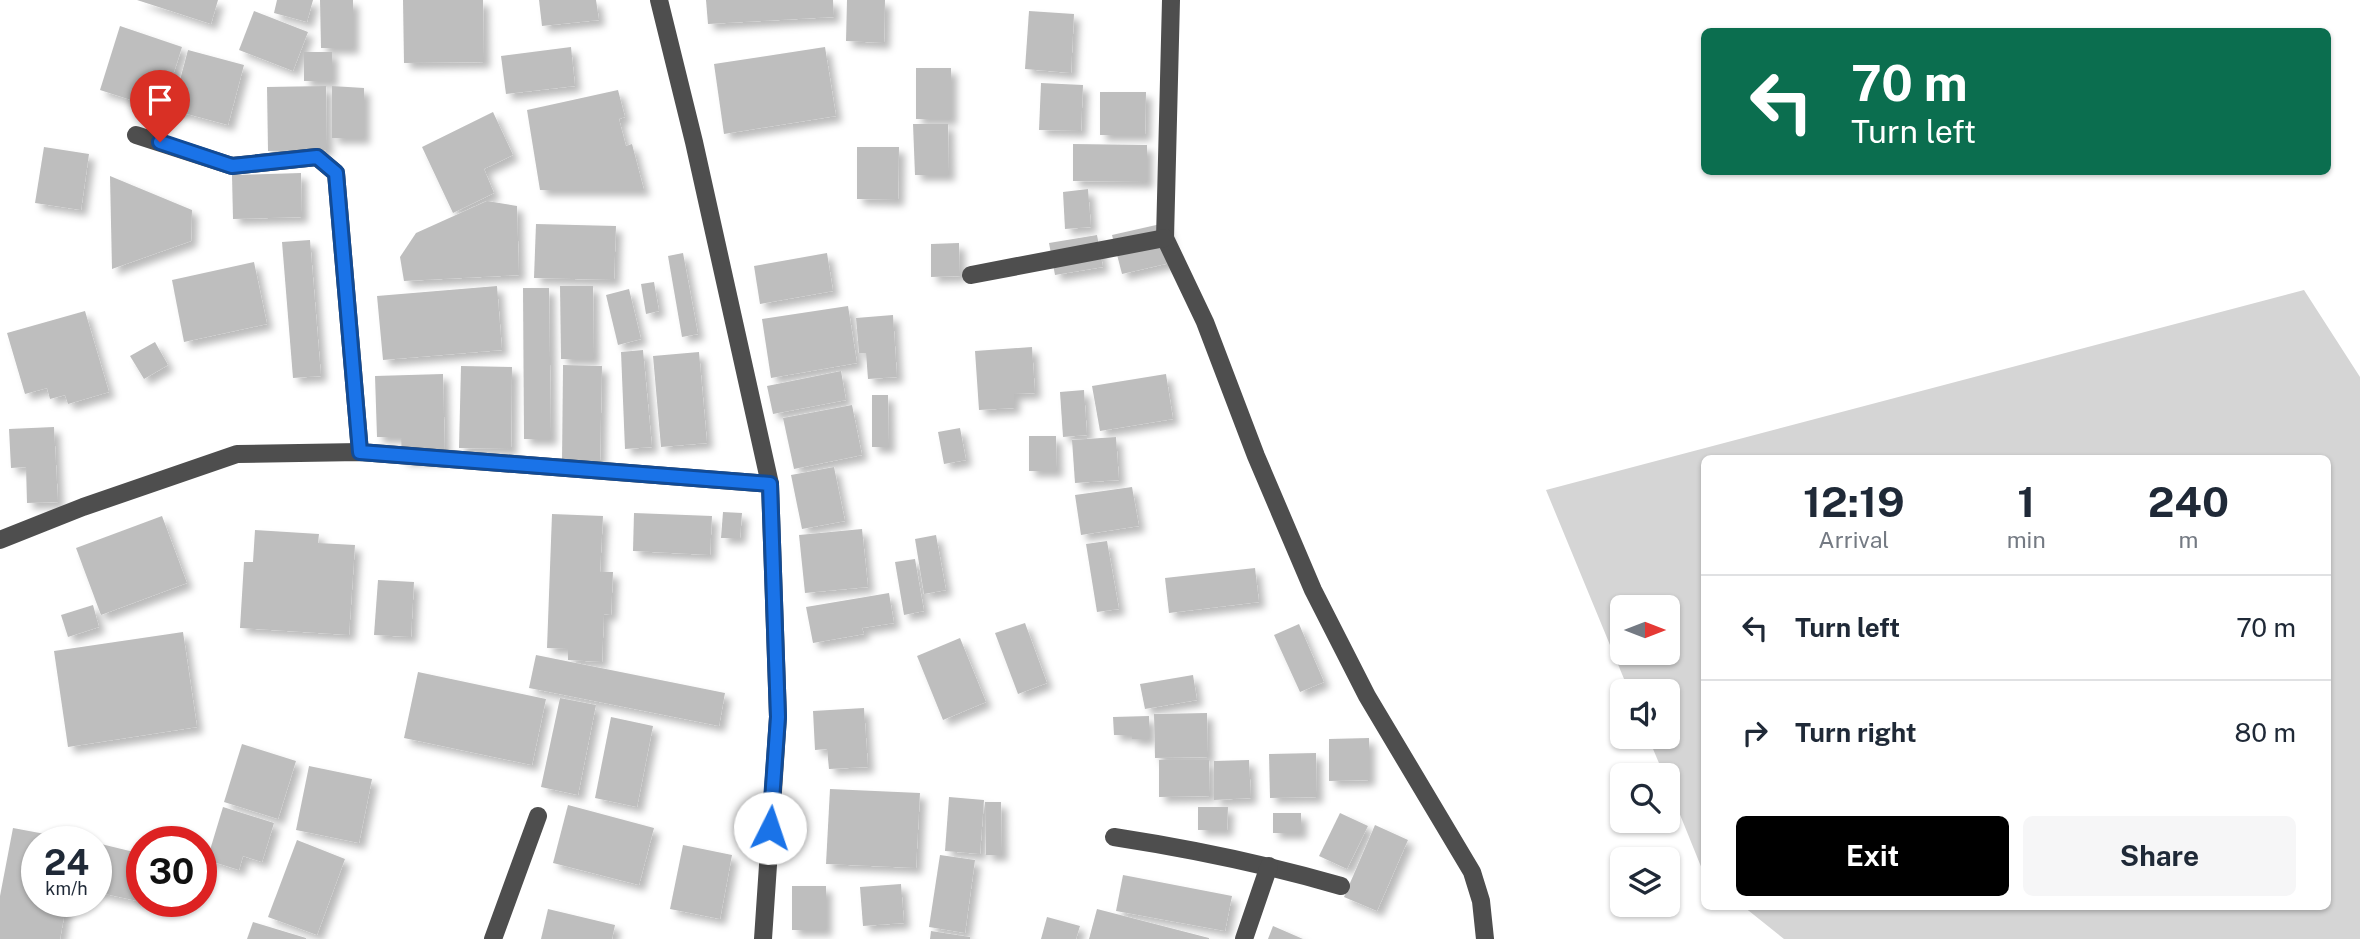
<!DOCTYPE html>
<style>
:root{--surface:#fff;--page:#f6f6f7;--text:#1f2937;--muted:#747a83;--line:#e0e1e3;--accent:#000}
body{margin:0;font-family:"Public Sans",sans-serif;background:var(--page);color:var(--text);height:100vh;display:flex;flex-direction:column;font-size:26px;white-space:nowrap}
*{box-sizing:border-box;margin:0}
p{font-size:23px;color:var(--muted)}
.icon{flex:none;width:38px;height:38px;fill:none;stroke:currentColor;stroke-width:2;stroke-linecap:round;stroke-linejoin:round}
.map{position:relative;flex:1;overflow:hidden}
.panel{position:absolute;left:1701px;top:455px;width:630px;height:455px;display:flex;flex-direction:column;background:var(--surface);border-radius:10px;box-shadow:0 2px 5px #0004}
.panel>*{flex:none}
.top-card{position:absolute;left:1701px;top:28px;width:630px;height:147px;border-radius:10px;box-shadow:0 2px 5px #0004;background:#0b6e4f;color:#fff;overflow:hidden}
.needle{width:46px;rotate:90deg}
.tools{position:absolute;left:1610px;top:595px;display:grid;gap:14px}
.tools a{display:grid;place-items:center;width:70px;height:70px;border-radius:10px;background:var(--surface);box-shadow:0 2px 5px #0004;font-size:35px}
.speed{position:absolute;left:21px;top:826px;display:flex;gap:14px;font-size:35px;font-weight:700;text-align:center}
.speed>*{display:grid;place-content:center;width:91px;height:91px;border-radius:50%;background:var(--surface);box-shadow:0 2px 5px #0004;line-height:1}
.speed small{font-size:18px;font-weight:400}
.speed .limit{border:10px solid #d22;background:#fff;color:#111}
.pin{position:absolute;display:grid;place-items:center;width:60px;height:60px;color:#fff;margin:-72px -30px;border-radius:50% 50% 50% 0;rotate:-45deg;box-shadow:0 0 7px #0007}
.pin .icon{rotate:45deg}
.me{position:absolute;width:77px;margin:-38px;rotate:4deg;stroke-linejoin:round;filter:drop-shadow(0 0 5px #0008)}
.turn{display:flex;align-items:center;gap:24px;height:147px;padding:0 35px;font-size:32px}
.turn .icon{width:91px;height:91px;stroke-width:2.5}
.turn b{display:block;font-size:49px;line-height:60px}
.eta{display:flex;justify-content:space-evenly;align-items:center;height:119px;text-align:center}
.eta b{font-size:42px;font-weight:700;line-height:49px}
.button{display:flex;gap:14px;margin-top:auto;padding:14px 35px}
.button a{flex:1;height:80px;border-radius:10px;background:var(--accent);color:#fff;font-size:28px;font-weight:700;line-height:80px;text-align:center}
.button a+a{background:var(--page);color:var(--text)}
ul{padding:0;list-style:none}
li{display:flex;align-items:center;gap:21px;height:105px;padding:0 35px;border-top:2px solid var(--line)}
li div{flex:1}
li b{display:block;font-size:26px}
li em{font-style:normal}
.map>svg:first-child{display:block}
.green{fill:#d5d5d5;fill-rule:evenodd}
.building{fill:#bebebe;filter:url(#shadow)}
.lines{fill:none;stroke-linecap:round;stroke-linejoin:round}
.minor{stroke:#4e4e4e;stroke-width:18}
.route-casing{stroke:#114b97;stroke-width:18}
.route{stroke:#1a73e8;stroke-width:12}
</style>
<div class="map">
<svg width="2360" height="939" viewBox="0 0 2360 939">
<defs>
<filter id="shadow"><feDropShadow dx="6" dy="6" stdDeviation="3.5" flood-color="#0004"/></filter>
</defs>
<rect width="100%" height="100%" fill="#fff"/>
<path class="green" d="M 2304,290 L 2360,377 L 2360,939 L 1784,939 L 1744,907 L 2328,906 L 2328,458 L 1704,458 L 1704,874 L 1668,785 L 1668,775 L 1664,775 L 1648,737 L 1668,737 L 1668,691 L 1629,691 L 1546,490 ZM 1622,607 L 1668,607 L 1668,653 L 1622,653 Z"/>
<g class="building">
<path d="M 137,0 L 218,0 L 211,24 Z"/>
<path d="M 277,0 L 313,0 L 307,22 L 274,13 Z"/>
<path d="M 320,0 L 353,0 L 353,48 L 321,48 Z"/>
<path d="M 403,0 L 483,0 L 484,62 L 404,63 Z"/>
<path d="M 539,0 L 596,0 L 599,20 L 542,26 Z"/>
<path d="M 706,0 L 833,0 L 834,17 L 708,24 Z"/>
<path d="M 847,0 L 885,0 L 884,43 L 846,41 Z"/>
<path d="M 254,11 L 308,32 L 293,71 L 239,50 Z"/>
<path d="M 1029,11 L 1074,14 L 1071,73 L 1025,69 Z"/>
<path d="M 120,26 L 182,47 L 162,110 L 100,90 Z"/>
<path d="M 571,47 L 575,86 L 506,94 L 501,56 Z"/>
<path d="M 825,47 L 836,116 L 724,134 L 714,64 Z"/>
<path d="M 188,50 L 244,65 L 228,125 L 172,110 Z"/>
<rect x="304" y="52" width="28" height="29"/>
<rect x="916" y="68" width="35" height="51"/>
<path d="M 1041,83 L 1083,85 L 1081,131 L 1039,130 Z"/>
<path d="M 326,86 L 327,150 L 268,151 L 267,87 Z"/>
<path d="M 332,86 L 364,88 L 364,138 L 332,138 Z"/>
<path d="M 618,90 L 625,117 L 619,119 L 626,146 L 632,144 L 644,190 L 540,190 L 527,110 Z"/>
<path d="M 1100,92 L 1146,92 L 1145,135 L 1100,135 Z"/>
<path d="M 493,112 L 513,155 L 484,169 L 494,193 L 453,213 L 422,147 Z"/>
<path d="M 913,124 L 948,124 L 949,175 L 915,175 Z"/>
<path d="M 1073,144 L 1147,145 L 1147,182 L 1073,181 Z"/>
<path d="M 44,147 L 89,154 L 81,210 L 35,203 Z"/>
<path d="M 857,147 L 899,147 L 898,200 L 857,199 Z"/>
<path d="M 301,173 L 302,217 L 233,219 L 232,175 Z"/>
<path d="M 110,176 L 192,210 L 191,241 L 112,269 Z"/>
<path d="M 1088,189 L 1091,227 L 1065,229 L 1063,192 Z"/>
<path d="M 487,201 L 517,206 L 519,275 L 404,281 L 400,257 L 416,233 Z"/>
<path d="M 1165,223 L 1174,262 L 1122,274 L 1112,235 Z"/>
<path d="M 536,224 L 616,226 L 614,280 L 534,278 Z"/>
<path d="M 1097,235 L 1103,267 L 1055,275 L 1049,243 Z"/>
<path d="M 310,240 L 321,376 L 293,378 L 282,242 Z"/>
<path d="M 959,243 L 960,276 L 931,277 L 931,244 Z"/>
<path d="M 683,253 L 698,334 L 682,337 L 668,256 Z"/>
<path d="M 827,253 L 833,291 L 760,304 L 754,266 Z"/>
<path d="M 254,262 L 267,324 L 184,342 L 172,280 Z"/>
<path d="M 654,282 L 659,311 L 646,314 L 641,284 Z"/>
<path d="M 497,286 L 502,350 L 383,360 L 377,296 Z"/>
<path d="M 560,286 L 593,286 L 594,359 L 561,359 Z"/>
<path d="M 523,288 L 549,288 L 551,439 L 524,439 Z"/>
<path d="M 629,289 L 641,339 L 618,345 L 606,295 Z"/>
<path d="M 848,306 L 857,363 L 771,378 L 762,319 Z"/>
<path d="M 85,311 L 109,392 L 68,404 L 65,395 L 50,399 L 47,388 L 25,394 L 7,333 Z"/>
<path d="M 893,315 L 897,377 L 868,379 L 866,353 L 859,353 L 856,318 Z"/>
<path d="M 155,342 L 168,365 L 144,379 L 130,356 Z"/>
<path d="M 1032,347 L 1035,393 L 1014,394 L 1014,408 L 979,410 L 975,351 Z"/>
<path d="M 643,350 L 652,447 L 625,449 L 621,352 Z"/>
<path d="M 699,352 L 707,443 L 661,447 L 653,356 Z"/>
<path d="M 563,365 L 602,366 L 600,461 L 562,461 Z"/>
<path d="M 461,366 L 512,367 L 511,449 L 459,448 Z"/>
<path d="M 841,371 L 846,400 L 773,414 L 767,386 Z"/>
<path d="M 443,374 L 445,459 L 402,460 L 401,437 L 377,437 L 375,376 Z"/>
<path d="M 1166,374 L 1173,419 L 1100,431 L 1092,386 Z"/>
<path d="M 1084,390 L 1087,435 L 1063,437 L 1060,392 Z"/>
<path d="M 872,395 L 888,395 L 889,447 L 872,447 Z"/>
<path d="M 852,405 L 862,455 L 794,469 L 783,418 Z"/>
<path d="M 54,427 L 58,502 L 27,503 L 26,467 L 11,468 L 9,429 Z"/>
<path d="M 960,428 L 966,460 L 944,464 L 938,432 Z"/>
<path d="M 1029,436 L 1056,436 L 1057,471 L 1029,471 Z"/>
<path d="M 1116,437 L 1119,480 L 1075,483 L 1072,440 Z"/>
<path d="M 834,467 L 845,521 L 802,529 L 791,475 Z"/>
<path d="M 1132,487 L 1139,526 L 1081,535 L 1075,495 Z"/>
<path d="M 723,512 L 742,513 L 740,538 L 721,538 Z"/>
<path d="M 634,513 L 712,516 L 710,555 L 633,551 Z"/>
<path d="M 552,514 L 603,516 L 600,572 L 613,572 L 611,615 L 604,614 L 602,662 L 568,660 L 568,649 L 547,648 Z"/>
<path d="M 162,516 L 187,583 L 101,615 L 76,548 Z"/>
<path d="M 862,529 L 868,587 L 805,593 L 799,535 Z"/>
<path d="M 255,530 L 319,534 L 318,543 L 355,545 L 349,635 L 240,628 L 244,562 L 253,562 Z"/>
<path d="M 936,535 L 946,590 L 924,594 L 915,539 Z"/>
<path d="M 1107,541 L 1119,609 L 1097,612 L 1086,544 Z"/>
<path d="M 915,559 L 924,611 L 904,615 L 895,562 Z"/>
<path d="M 1255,568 L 1259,602 L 1169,613 L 1165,578 Z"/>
<path d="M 378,580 L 414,582 L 411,637 L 374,635 Z"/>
<path d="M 889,593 L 894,623 L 862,628 L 864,634 L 813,643 L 806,607 Z"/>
<path d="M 93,605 L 99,627 L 68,637 L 61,615 Z"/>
<path d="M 1025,623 L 1047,683 L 1018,694 L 995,633 Z"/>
<path d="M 1299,624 L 1324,682 L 1300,692 L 1274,635 Z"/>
<path d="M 183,632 L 197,727 L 68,747 L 54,651 Z"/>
<path d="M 960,638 L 986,702 L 943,720 L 917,656 Z"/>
<path d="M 536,655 L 725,693 L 719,726 L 529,688 Z"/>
<path d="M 418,672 L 546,699 L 532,765 L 404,738 Z"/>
<path d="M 1193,675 L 1197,700 L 1145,709 L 1140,684 Z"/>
<path d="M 560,698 L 596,705 L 578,795 L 541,787 Z"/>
<path d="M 864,708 L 868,767 L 829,769 L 827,749 L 815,750 L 813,711 Z"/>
<path d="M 1207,713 L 1208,757 L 1155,758 L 1154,714 Z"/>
<path d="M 1149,716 L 1149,739 L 1132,739 L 1132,735 L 1114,735 L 1113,717 Z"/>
<path d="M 611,717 L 653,726 L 637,807 L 595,798 Z"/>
<path d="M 1369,738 L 1369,780 L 1329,781 L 1329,739 Z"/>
<path d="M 242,744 L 296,761 L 278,819 L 224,802 Z"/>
<path d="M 1316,753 L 1317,797 L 1270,798 L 1269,754 Z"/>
<path d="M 1159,760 L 1209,760 L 1210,796 L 1159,797 Z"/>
<path d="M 1249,760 L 1251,798 L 1214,800 L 1214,761 Z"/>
<path d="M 309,766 L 372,779 L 359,843 L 296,830 Z"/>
<path d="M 830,789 L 920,793 L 916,868 L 826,864 Z"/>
<path d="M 949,797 L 984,800 L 980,854 L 945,851 Z"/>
<path d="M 985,802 L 1001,802 L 1002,855 L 986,855 Z"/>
<path d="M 568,805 L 654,828 L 639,885 L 553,863 Z"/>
<path d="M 223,807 L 274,823 L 262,862 L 243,856 L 239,870 L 207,860 Z"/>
<path d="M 1198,807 L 1228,807 L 1227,830 L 1198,830 Z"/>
<rect x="1273" y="813" width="28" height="20"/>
<path d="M 1340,813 L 1368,826 L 1347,869 L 1319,856 Z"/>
<path d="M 1375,825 L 1408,840 L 1377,911 L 1344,897 Z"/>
<path d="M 13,828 L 77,840 L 37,842 L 37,901 L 67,901 L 60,939 L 0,939 L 0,896 Z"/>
<path d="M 297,840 L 345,859 L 317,935 L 268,917 Z"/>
<path d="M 97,843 L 142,854 L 142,902 L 96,892 Z"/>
<path d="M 683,845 L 732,855 L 720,919 L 670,909 Z"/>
<path d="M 940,855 L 975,860 L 965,933 L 929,927 Z"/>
<path d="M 1123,875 L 1232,896 L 1225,931 L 1116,911 Z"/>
<path d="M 901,884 L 904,923 L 863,926 L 860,887 Z"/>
<rect x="792" y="886" width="34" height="44"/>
<path d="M 548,909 L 615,925 L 612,939 L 541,939 Z"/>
<path d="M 1097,909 L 1209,938 L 1209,939 L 1089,939 Z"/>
<path d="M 1047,917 L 1080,926 L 1076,939 L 1041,939 Z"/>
<path d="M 253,922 L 306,938 L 306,939 L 247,939 Z"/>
<path d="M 1273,926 L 1303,939 L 1268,939 Z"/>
<path d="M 931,931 L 970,937 L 970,939 L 930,939 Z"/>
</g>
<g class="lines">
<g class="minor">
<path d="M 659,0 L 694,142 L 770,484 L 778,717 L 763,939"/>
<path d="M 1171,0 L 1165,238 L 1205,322 L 1256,456 L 1313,590 L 1367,696 L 1472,872 L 1481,901 L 1485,939"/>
<path d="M 136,135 L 232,166 L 317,157 L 336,173 L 360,452"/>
<path d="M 971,275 L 1165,238"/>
<path d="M 0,540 L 83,507 L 237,454 L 360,452 L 770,484"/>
<path d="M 1114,837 C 1192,849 1265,864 1341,886"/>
<path d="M 493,939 L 538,816"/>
<path d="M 1244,939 L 1269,866"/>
</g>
</g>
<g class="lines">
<g class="route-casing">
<path id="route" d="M 160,142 L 232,166 L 317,157 L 336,173 L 360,452 L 770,484 L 778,717 L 770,828"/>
</g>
<use href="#route" class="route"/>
</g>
</svg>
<div class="tools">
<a><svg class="needle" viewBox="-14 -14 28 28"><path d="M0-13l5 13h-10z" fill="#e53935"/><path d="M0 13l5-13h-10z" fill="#747a83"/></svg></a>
<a><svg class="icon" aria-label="sound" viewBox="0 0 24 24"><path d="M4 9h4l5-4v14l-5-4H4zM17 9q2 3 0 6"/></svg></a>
<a><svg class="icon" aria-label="search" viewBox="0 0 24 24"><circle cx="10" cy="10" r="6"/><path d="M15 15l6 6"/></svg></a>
<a><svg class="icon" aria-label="layers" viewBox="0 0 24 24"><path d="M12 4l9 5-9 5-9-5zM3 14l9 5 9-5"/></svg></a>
</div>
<div class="speed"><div>24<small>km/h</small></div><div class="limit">30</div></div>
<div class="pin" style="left:160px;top:142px;background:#d93025"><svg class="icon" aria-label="arrive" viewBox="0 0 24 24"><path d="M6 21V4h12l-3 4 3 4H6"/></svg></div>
<svg class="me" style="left:770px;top:828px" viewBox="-20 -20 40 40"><circle r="19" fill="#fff"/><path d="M0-13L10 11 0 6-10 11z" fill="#1a73e8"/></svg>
<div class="top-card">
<div class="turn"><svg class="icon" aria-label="left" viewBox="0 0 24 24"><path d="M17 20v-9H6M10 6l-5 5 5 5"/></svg><div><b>70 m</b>Turn left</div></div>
</div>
<section class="panel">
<div class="eta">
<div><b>12:19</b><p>Arrival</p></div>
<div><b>1</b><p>min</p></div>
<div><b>240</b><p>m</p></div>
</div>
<ul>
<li><svg class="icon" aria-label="left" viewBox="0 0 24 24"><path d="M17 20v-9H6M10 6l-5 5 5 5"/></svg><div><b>Turn left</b></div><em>70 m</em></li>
<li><svg class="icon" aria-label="right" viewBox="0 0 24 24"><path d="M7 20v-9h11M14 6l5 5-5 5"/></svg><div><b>Turn right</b></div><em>80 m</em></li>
</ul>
<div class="button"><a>Exit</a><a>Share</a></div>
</section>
</div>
